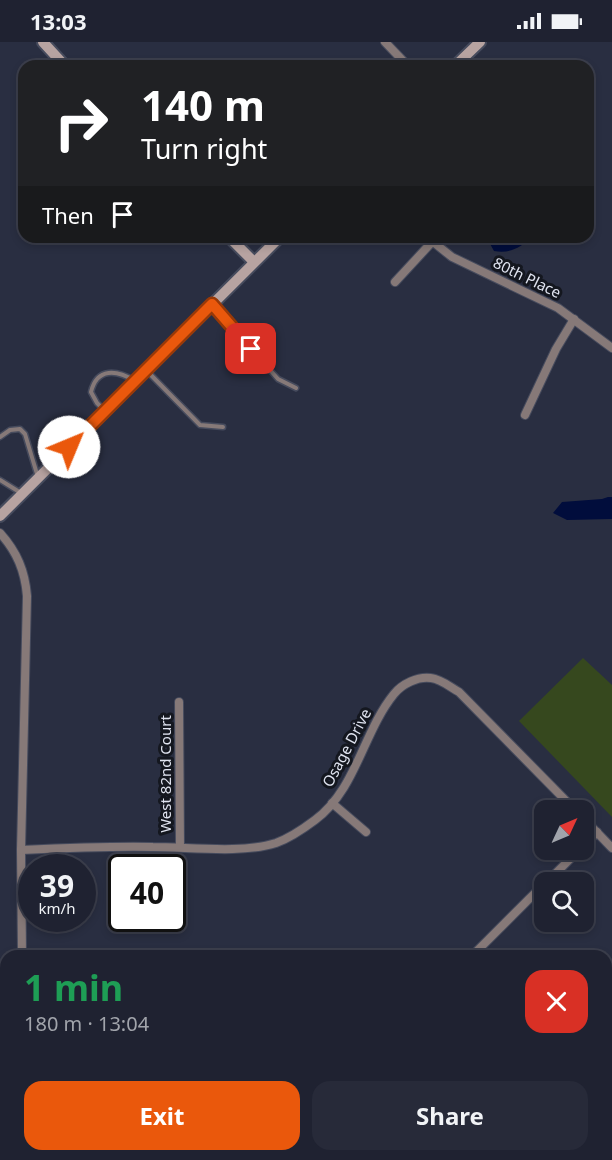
<!DOCTYPE html>
<meta charset="utf-8">
<style>
:root{--surface:#1f2231;--page:#272a39;--text:#f1f3f6;--muted:#a1a4ab;--line:#3c3f4d;--accent:#ea580c}
body{margin:0;font-family:"Noto Sans",sans-serif;background:var(--page);color:var(--text);height:100vh;display:flex;flex-direction:column;font-size:22px;white-space:nowrap}
*{box-sizing:border-box;margin:0}
p{font-size:20px;color:var(--muted)}
.icon{flex:none;width:33px;height:33px;fill:none;stroke:currentColor;stroke-width:2;stroke-linecap:round;stroke-linejoin:round}
.map{position:relative;flex:1;overflow:hidden}
.drawer{position:absolute;left:0px;top:908px;width:612px;height:212px;display:flex;flex-direction:column;background:var(--surface);border-radius:18px 18px 0 0;box-shadow:0 3px 9px #0003,0 0 0 2px var(--line)}
.drawer>*{flex:none}
.hud{position:absolute;left:18px;top:18px;width:576px;height:183px;border-radius:18px;box-shadow:0 3px 9px #0003,0 0 0 2px var(--line);background:#202124;color:#fff;overflow:hidden}
.needle{width:39px;rotate:46deg}
.tools{position:absolute;left:534px;top:758px;display:grid;gap:12px}
.tools a{display:grid;place-items:center;width:60px;height:60px;border-radius:12px;background:var(--surface);box-shadow:0 3px 9px #0003,0 0 0 2px var(--line);font-size:30px}
.speed{position:absolute;left:18px;top:812px;display:flex;gap:12px;font-size:30px;font-weight:700;text-align:center}
.speed>*{display:grid;place-content:center;width:78px;height:78px;border-radius:50%;background:var(--surface);box-shadow:0 3px 9px #0003,0 0 0 2px var(--line);line-height:1}
.speed small{font-size:15px;font-weight:400}
.speed .limit{border:3px solid #111;border-radius:9px;background:#fff;color:#111}
.pin{position:absolute;display:grid;place-items:center;width:51px;height:51px;color:#fff;margin:-26px;border-radius:12px;box-shadow:0 3px 9px #0006}
.me{position:absolute;width:66px;margin:-33px;rotate:45deg;stroke-linejoin:round;filter:drop-shadow(0 0 4px #0008)}
.turn{display:flex;align-items:center;gap:21px;height:126px;padding:0 24px;font-size:27px}
.turn .icon{width:78px;height:78px;stroke-width:2.5}
.turn b{display:block;font-size:42px;line-height:51px}
.then{display:flex;align-items:center;height:57px;padding:0 24px;background:#0003;gap:12px;font-size:22px}
.round{display:grid;place-items:center;flex:none;width:63px;height:63px;border-radius:18px;background:var(--page)}
.overview{display:flex;align-items:center;justify-content:space-between;height:102px;padding:0 24px}
h1{font-size:36px;font-weight:700;line-height:45px;color:#1e9e55}
.primary-button{display:flex;gap:12px;margin-top:auto;padding:12px 24px}
.primary-button a{flex:1;height:69px;border-radius:18px;background:var(--accent);color:#fff;font-size:24px;font-weight:700;line-height:69px;text-align:center}
.primary-button a+a{background:var(--page);color:var(--text)}
.status{display:flex;justify-content:space-between;align-items:center;height:42px;padding:0 30px;background:var(--surface);direction:ltr}
.status svg{height:16px;fill:currentColor}
.map>svg:first-child{display:block}
.green{fill:#36481e}
.water{fill:#010d3c}
.lines{fill:none;stroke-linecap:round;stroke-linejoin:round}
.lane-casing{stroke:#464b5d;stroke-width:7}
.street-casing{stroke:#464b5d;stroke-width:10}
.secondary-casing{stroke:#464b5d;stroke-width:14}
.lane{stroke:#867978;stroke-width:4}
.street{stroke:#867978;stroke-width:8}
.secondary{stroke:#b7a3a1;stroke-width:10}
.route-casing{stroke:#983908;stroke-width:15}
.route{stroke:#ea580c;stroke-width:10}
.labels{text-anchor:middle;stroke-width:6;stroke-linejoin:round;paint-order:stroke}
.street-label{font-size:15px;fill:#e0e4f0;stroke:#14171f}
</style>
<div class="status"><b>13:03</b><svg viewBox="0 0 49 12"><path d="M0 12V9h3v3zM5 12V6h3v6zM10 12V3h3v9zM15 12V0h3v12zM26 1h20v11H26zM47 4h2v5h-2z"/></svg></div>
<div class="map">
<svg width="612" height="1118" viewBox="0 0 612 1118">
<rect width="100%" height="100%" fill="#292e41"/>
<path class="green" d="M 583,616 L 612,643 L 612,775 L 519,679 Z"/>
<g class="water">
<path d="M 490,195 L 533,195 C 520,205 511,212 494,209 L 489,200 Z"/>
<path d="M 608,455 L 612,455 L 612,477 L 567,478 L 553,471 L 562,460 L 602,457 Z"/>
</g>
<g class="lines">
<g class="lane-casing">
<g id="lane">
<path d="M 212,263 L 278,337 L 296,346"/>
<path d="M 147,329 L 200,383 L 223,385"/>
<path d="M 104,368 L 97,361 L 91,350 C 97,325 117,328 135,339"/>
<path d="M 0,395 L 10,388 L 20,387 L 25,392 L 37,432"/>
<path d="M 0,438 L 21,451"/>
</g>
</g>
<g class="street-casing">
<g id="street">
<path d="M 385,0 L 408,24"/>
<path d="M 427,195 L 452,215 L 558,266 L 612,306"/>
<path d="M 395,240 L 432,200"/>
<path d="M 525,373 L 556,307 L 574,277"/>
<path d="M 0,491 C 17,510 25,529 27,554 L 21,808 L 22,914"/>
<path d="M 179,660 L 180,805"/>
<path d="M 332,761 L 366,790"/>
<path d="M 584,777 L 612,806"/>
<path d="M 584,804 L 597,790"/>
<path d="M 21,808 C 65,806 109,804 153,805 C 189,805 242,812 276,801 C 290,796 303,787 315,778 C 356,748 363,690 394,652 C 402,642 418,634 431,636 C 441,637 450,645 459,650 L 575,768"/>
<path d="M 547,840 L 580,807"/>
<path d="M 472,914 L 544,842"/>
<path d="M 606,998 L 612,992"/>
<path d="M 488,1113 L 494,1118"/>
<path d="M 13,1118 L 13,1113"/>
</g>
</g>
<g class="secondary-casing">
<g id="secondary">
<path d="M 43,0 L 65,24"/>
<path d="M 455,24 L 480,0"/>
<path d="M 229,195 L 254,220"/>
<path d="M 0,474 L 280,195"/>
</g>
</g>
<use href="#lane" class="lane"/>
<use href="#street" class="street"/>
<use href="#secondary" class="secondary"/>
</g>
<g class="lines">
<g class="route-casing">
<path id="route" d="M 69,405 L 212,262 L 251,307"/>
</g>
<use href="#route" class="route"/>
</g>
<g class="labels">
<g class="street-label">
<text transform="translate(527 236) rotate(26)" y="5">80th Place</text>
<text transform="translate(347 706) rotate(-62)" y="5">Osage Drive</text>
<text transform="translate(166 732) rotate(-90)" y="5">West 82nd Court</text>
</g>
</g>
</svg>
<div class="tools">
<a><svg class="needle" viewBox="-14 -14 28 28"><path d="M0-13l5 13h-10z" fill="#e53935"/><path d="M0 13l5-13h-10z" fill="#a1a4ab"/></svg></a>
<a><svg class="icon" aria-label="search" viewBox="0 0 24 24"><circle cx="10" cy="10" r="6"/><path d="M15 15l6 6"/></svg></a>
</div>
<div class="speed"><div>39<small>km/h</small></div><div class="limit">40</div></div>
<div class="pin" style="left:251px;top:307px;background:#d93025"><svg class="icon" aria-label="arrive" viewBox="0 0 24 24"><path d="M6 21V4h12l-3 4 3 4H6"/></svg></div>
<svg class="me" style="left:69px;top:405px" viewBox="-20 -20 40 40"><circle r="19" fill="#fff"/><path d="M0-13L10 11 0 6-10 11z" fill="#ea580c"/></svg>
<div class="hud">
<div class="turn"><svg class="icon" aria-label="right" viewBox="0 0 24 24"><path d="M7 20v-9h11M14 6l5 5-5 5"/></svg><div><b>140 m</b>Turn right</div></div>
<div class="then">Then<svg class="icon" aria-label="arrive" viewBox="0 0 24 24"><path d="M6 21V4h12l-3 4 3 4H6"/></svg></div>
</div>
<section class="drawer">
<div class="overview"><div><h1>1 min</h1><p>180 m · 13:04</p></div><a class="round" style="background:#d93025;color:#fff"><svg class="icon" aria-label="close" viewBox="0 0 24 24"><path d="M6 6l12 12M18 6L6 18"/></svg></a></div>
<div class="primary-button"><a>Exit</a><a>Share</a></div>
</section>
</div>
